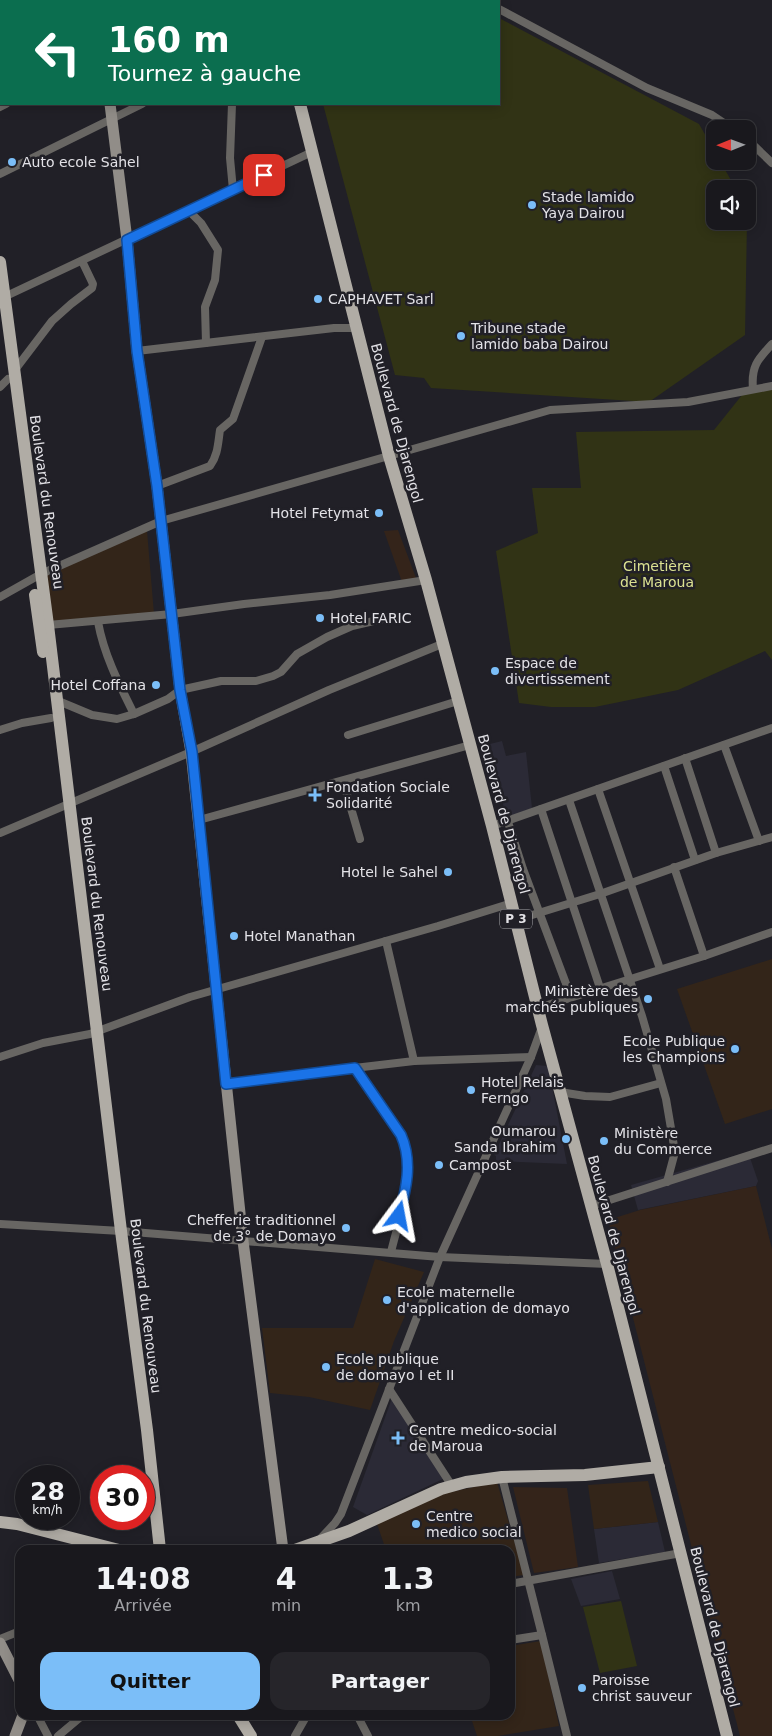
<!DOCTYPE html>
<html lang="fr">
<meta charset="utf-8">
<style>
:root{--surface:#19181d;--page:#26252a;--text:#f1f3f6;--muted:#9fa0a4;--line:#37373b;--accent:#7bbef8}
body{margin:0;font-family:"DejaVu Sans",sans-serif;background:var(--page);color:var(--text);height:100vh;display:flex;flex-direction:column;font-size:19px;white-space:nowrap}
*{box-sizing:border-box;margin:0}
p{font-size:16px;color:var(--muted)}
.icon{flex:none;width:28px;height:28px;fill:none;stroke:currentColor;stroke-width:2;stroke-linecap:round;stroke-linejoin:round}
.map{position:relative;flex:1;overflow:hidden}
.details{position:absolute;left:15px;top:1545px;width:500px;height:175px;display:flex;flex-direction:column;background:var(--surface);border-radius:15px;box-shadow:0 2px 12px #0003,0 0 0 1px var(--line)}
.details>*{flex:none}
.guide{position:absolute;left:0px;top:0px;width:500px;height:105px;box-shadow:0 2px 12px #0003,0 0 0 1px var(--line);background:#0b6e4f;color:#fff;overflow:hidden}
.needle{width:32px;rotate:269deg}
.fabs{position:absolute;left:706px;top:120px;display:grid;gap:10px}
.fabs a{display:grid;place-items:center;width:50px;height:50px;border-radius:10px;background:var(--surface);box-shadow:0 2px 12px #0003,0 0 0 1px var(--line);font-size:25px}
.speed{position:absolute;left:15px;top:1465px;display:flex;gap:10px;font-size:25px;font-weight:700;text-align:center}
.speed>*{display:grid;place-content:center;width:65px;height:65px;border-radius:50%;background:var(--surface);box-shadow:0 2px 12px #0003,0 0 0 1px var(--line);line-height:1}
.speed small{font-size:12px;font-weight:400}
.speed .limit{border:8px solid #d22;background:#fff;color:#111}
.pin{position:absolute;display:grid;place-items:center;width:42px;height:42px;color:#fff;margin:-21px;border-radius:10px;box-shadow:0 2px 8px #0006}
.me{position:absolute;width:55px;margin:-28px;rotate:13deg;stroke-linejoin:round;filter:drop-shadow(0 0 4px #0008)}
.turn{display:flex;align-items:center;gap:18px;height:105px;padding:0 25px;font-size:22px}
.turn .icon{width:65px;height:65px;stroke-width:2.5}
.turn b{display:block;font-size:35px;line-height:42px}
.eta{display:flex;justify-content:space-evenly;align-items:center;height:85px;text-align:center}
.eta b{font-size:30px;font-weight:600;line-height:35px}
.primary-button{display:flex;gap:10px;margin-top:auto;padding:10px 25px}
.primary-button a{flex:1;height:58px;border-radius:15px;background:var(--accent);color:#111;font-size:20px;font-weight:600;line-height:58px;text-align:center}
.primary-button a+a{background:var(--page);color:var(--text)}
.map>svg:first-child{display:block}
.built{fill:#2b2a36}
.industrial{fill:#34241a}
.education{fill:#332519}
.green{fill:#313315}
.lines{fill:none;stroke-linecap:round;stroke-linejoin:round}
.street{stroke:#686663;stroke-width:8}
.secondary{stroke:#918d88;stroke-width:11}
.primary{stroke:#b0aca5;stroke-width:12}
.route-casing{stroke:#114b97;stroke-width:12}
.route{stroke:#1a73e8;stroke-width:9}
.poi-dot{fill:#7bbef8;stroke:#212027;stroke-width:2}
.labels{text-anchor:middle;stroke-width:5;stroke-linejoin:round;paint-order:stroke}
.shield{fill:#212027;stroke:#a9a8ad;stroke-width:1}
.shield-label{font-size:12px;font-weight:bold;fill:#e3e2e7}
.poi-label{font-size:14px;fill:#e3e2e7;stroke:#212027;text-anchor:start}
.street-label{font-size:14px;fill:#e3e2e7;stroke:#212027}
.park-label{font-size:14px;fill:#dbe191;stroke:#212027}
</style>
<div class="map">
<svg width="772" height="1736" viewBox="0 0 772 1736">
<rect width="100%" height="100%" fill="#212027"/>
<g class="built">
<path d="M 502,741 L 506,756 L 526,752 L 532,808 L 506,818 L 490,744 Z"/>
<path d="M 536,1065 L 548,1066 L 567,1164 L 496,1161 L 496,1156 L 494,1155 Z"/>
<path d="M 748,1152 L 758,1181 L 756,1186 L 638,1210 L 631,1185 Z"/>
<path d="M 392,1398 L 445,1478 L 367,1515 L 353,1507 Z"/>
<path d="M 658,1522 L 665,1552 L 599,1563 L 594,1529 Z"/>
<path d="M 612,1571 L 620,1599 L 581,1606 L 571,1579 Z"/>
</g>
<g class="industrial">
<path d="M 398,530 L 416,578 L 402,582 L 384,531 Z"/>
<path d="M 756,1186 L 772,1249 L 772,1736 L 740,1736 L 608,1220 L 640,1210 Z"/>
<path d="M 513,1487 L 567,1488 L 578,1567 L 534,1573 Z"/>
</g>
<g class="education">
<path d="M 147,531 L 154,614 L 50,623 L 46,575 Z"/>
<path d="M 772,959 L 772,1109 L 725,1124 L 677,989 Z"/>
<path d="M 375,1259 L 424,1272 L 394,1341 L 370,1410 L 309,1397 L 270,1393 L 262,1328 L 353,1328 Z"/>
<path d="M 648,1481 L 658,1522 L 594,1529 L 588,1485 Z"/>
<path d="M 497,1482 L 524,1575 L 510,1577 L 510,1550 L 386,1550 L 376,1521 L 446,1493 Z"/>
<path d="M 541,1641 L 559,1726 L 498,1736 L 477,1736 L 470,1715 L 510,1715 L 510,1646 Z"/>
</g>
<g class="green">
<path d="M 499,18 L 699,124 L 715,152 L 715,161 L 720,161 L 736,189 L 715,189 L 715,221 L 747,221 L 745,335 L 649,402 L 431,388 L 424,378 L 395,375 L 323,104 L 499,104 Z"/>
<path d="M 772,389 L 772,660 L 765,651 L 678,690 L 595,707 L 551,707 L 519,703 L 496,551 L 538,533 L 532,488 L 581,488 L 576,432 L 714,430 L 742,395 Z"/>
<path d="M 621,1601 L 637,1666 L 600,1673 L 583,1607 Z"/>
</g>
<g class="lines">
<g class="street">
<path d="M 482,0 L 484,1"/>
<path d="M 26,1 L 28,0"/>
<path d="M 201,1 L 203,0"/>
<path d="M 499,9 L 647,88 L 712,115 L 733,129"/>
<path d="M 0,15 L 1,14"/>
<path d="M 232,104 L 230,158 L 233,190"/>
<path d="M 0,107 L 6,104"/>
<path d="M 748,140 L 772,163"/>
<path d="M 0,174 L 142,104"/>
<path d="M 189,211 L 201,223 L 218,250 L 215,280 L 205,307 L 206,343"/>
<path d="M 2,298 L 312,152"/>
<path d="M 137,351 L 334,328 L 356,328"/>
<path d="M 14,371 L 52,321 L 71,304 L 92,288 L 93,284 L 82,261"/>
<path d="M 0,387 L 8,379"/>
<path d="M 753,389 C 751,367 757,360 772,344"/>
<path d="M 157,486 L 210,466 C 218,455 218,443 220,430 L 233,419 L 262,337"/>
<path d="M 0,597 L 41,574 L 161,521 L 550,410 L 688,402 L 772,386"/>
<path d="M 98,622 C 104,655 119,684 134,714"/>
<path d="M 48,625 L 172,614 L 244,604 L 330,595 L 426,580"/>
<path d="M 56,700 L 92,715 L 117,719 L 134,714 L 168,699 L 180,690 L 221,681 L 256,681 L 273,676 L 281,672 L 297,654 L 327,637 L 352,626 L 391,617"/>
<path d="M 0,730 L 22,723 L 51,718"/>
<path d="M 348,735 L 458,701"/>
<path d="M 724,745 L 759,841"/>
<path d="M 685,758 L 716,853"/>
<path d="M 664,766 L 695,860"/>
<path d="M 343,781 L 360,839"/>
<path d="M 598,789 L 660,969"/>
<path d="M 569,800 L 642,1016 L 666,1099 L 675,1152 L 667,1182"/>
<path d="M 541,809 L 600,988"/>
<path d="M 199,820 L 470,745"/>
<path d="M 508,822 L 523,869 L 571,997"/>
<path d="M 492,826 L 772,728"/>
<path d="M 0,833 L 191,752 L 329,690 L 442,644"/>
<path d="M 674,867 L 704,956"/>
<path d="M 516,920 L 600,894 L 716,853 L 772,837"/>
<path d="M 386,941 L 414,1061"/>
<path d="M 538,1008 L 704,956 L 772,932"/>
<path d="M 0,1057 L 43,1043 L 90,1034 L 190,997 L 438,926 L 512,903"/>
<path d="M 355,1068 L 401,1135 C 417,1172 400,1215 391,1252"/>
<path d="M 226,1083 L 414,1061 L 531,1057"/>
<path d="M 560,1092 L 585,1096 L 610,1097 L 661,1083"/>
<path d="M 591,1206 L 772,1148"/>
<path d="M 0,1224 L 121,1231 L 440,1257 L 607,1264"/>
<path d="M 389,1389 L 452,1486"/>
<path d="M 502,1477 L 542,1635 L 510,1640"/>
<path d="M 321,1538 L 335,1523 L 341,1514 L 440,1257 L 531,1057 L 542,1027"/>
<path d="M 510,1584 L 681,1553"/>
<path d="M 542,1635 L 567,1736"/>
<path d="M 0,1639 L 20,1631"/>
<path d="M 37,1715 L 48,1736"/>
<path d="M 357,1715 L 368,1736"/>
<path d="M 58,1736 L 83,1715"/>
<path d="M 295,1736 L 307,1715"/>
</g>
<g class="secondary">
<path d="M 97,0 L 97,1"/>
<path d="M 110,104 L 127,240 L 137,351 L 157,486 L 180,690 L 191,752 L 243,1241 L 283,1550"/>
<path d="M 0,1643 L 20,1682"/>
<path d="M 15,1736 L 23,1715"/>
</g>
<g class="primary">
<path d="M 272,0 L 272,1"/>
<path d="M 300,104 L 389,456 L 426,580 L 492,826 L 542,1025 L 607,1264 L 727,1736"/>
<path d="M 0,262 L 48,625 L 121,1231 L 147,1430 L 160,1550"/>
<path d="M 35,595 L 43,652"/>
<path d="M 0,1522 L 17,1524 L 119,1550"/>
<path d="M 295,1550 L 349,1531 L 441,1489 L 466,1482 L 502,1477 L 585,1475 L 659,1467"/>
<path d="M 238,1715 L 251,1736"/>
</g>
</g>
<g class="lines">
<g class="route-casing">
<path id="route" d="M 264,175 L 127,240 L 137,351 L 157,486 L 180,690 L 192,752 L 226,1084 L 355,1068 L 401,1135 C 413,1162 406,1190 399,1216"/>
</g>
<use href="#route" class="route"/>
</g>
<g class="poi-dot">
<circle cx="12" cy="162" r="5"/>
<circle cx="532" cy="205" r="5"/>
<circle cx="318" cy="299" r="5"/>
<circle cx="461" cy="336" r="5"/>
<circle cx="379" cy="513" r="5"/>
<circle cx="320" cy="618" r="5"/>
<circle cx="495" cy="671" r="5"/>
<circle cx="156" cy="685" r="5"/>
<path d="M312.5 787.5h5v5h5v5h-5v5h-5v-5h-5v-5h5z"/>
<circle cx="448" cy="872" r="5"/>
<circle cx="234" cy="936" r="5"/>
<circle cx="648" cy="999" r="5"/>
<circle cx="735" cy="1049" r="5"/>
<circle cx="471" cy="1090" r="5"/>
<circle cx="566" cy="1139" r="5"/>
<circle cx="604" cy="1141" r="5"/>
<circle cx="439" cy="1165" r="5"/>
<circle cx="346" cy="1228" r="5"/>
<circle cx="387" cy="1300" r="5"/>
<circle cx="326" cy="1367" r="5"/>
<path d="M395.5 1430.5h5v5h5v5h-5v5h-5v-5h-5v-5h5z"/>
<circle cx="416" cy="1524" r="5"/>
<circle cx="582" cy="1688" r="5"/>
</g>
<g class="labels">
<rect class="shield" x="500" y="909.5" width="32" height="19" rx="4"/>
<g class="shield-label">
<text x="516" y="923">P 3</text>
</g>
<g class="poi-label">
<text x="22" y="167">Auto ecole Sahel</text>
<text x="542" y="202">Stade lamido<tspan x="542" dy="16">Yaya Dairou</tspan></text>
<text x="328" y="304">CAPHAVET Sarl</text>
<text x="471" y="333">Tribune stade<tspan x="471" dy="16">lamido baba Dairou</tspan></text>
<text x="369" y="518" text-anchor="end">Hotel Fetymat</text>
<text x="330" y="623">Hotel FARIC</text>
<text x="505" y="668">Espace de<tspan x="505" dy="16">divertissement</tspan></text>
<text x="146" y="690" text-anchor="end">Hotel Coffana</text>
<text x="326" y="792">Fondation Sociale<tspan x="326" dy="16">Solidarité</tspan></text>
<text x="438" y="877" text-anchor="end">Hotel le Sahel</text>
<text x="244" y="941">Hotel Manathan</text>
<text x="638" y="996" text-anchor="end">Ministère des<tspan x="638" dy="16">marchés publiques</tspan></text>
<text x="725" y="1046" text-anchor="end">Ecole Publique<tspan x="725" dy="16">les Champions</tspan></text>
<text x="481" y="1087">Hotel Relais<tspan x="481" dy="16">Ferngo</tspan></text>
<text x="556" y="1136" text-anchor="end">Oumarou<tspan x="556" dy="16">Sanda Ibrahim</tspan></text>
<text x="614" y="1138">Ministère<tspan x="614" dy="16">du Commerce</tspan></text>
<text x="449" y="1170">Campost</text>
<text x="336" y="1225" text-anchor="end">Chefferie traditionnel<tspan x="336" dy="16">de 3° de Domayo</tspan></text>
<text x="397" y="1297">Ecole maternelle<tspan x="397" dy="16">d'application de domayo</tspan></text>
<text x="336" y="1364">Ecole publique<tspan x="336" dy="16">de domayo I et II</tspan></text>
<text x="409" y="1435">Centre medico-social<tspan x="409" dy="16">de Maroua</tspan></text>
<text x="426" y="1521">Centre<tspan x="426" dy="16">medico social</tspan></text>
<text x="592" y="1685">Paroisse<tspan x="592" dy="16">christ sauveur</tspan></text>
</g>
<g class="street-label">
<text transform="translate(397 423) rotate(75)" y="5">Boulevard de Djarengol</text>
<text transform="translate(47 502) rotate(82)" y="5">Boulevard du Renouveau</text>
<text transform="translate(504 814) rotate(75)" y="5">Boulevard de Djarengol</text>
<text transform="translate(97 904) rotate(83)" y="5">Boulevard du Renouveau</text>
<text transform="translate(614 1235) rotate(75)" y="5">Boulevard de Djarengol</text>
<text transform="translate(146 1306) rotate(83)" y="5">Boulevard du Renouveau</text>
<text transform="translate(715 1627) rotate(76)" y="5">Boulevard de Djarengol</text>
</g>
<g class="park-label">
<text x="657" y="571">Cimetière<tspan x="657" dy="16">de Maroua</tspan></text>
</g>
</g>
</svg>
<div class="fabs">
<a><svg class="needle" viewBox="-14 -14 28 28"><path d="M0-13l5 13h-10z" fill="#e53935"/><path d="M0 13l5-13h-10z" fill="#9fa0a4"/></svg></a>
<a><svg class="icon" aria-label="sound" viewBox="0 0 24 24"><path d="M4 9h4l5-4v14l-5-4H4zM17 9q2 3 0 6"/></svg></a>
</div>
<div class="speed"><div>28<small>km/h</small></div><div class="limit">30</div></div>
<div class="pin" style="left:264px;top:175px;background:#d93025"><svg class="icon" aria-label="arrive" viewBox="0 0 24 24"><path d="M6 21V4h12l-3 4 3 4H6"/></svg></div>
<svg class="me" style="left:399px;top:1216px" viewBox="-20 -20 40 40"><path d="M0-17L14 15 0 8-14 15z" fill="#1a73e8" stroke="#fff" stroke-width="4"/></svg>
<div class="guide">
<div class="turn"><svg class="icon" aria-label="left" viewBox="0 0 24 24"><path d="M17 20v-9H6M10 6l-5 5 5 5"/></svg><div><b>160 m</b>Tournez à gauche</div></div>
</div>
<section class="details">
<div class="eta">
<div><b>14:08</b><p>Arrivée</p></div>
<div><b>4</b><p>min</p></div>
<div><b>1.3</b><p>km</p></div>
</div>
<div class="primary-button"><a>Quitter</a><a>Partager</a></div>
</section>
</div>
